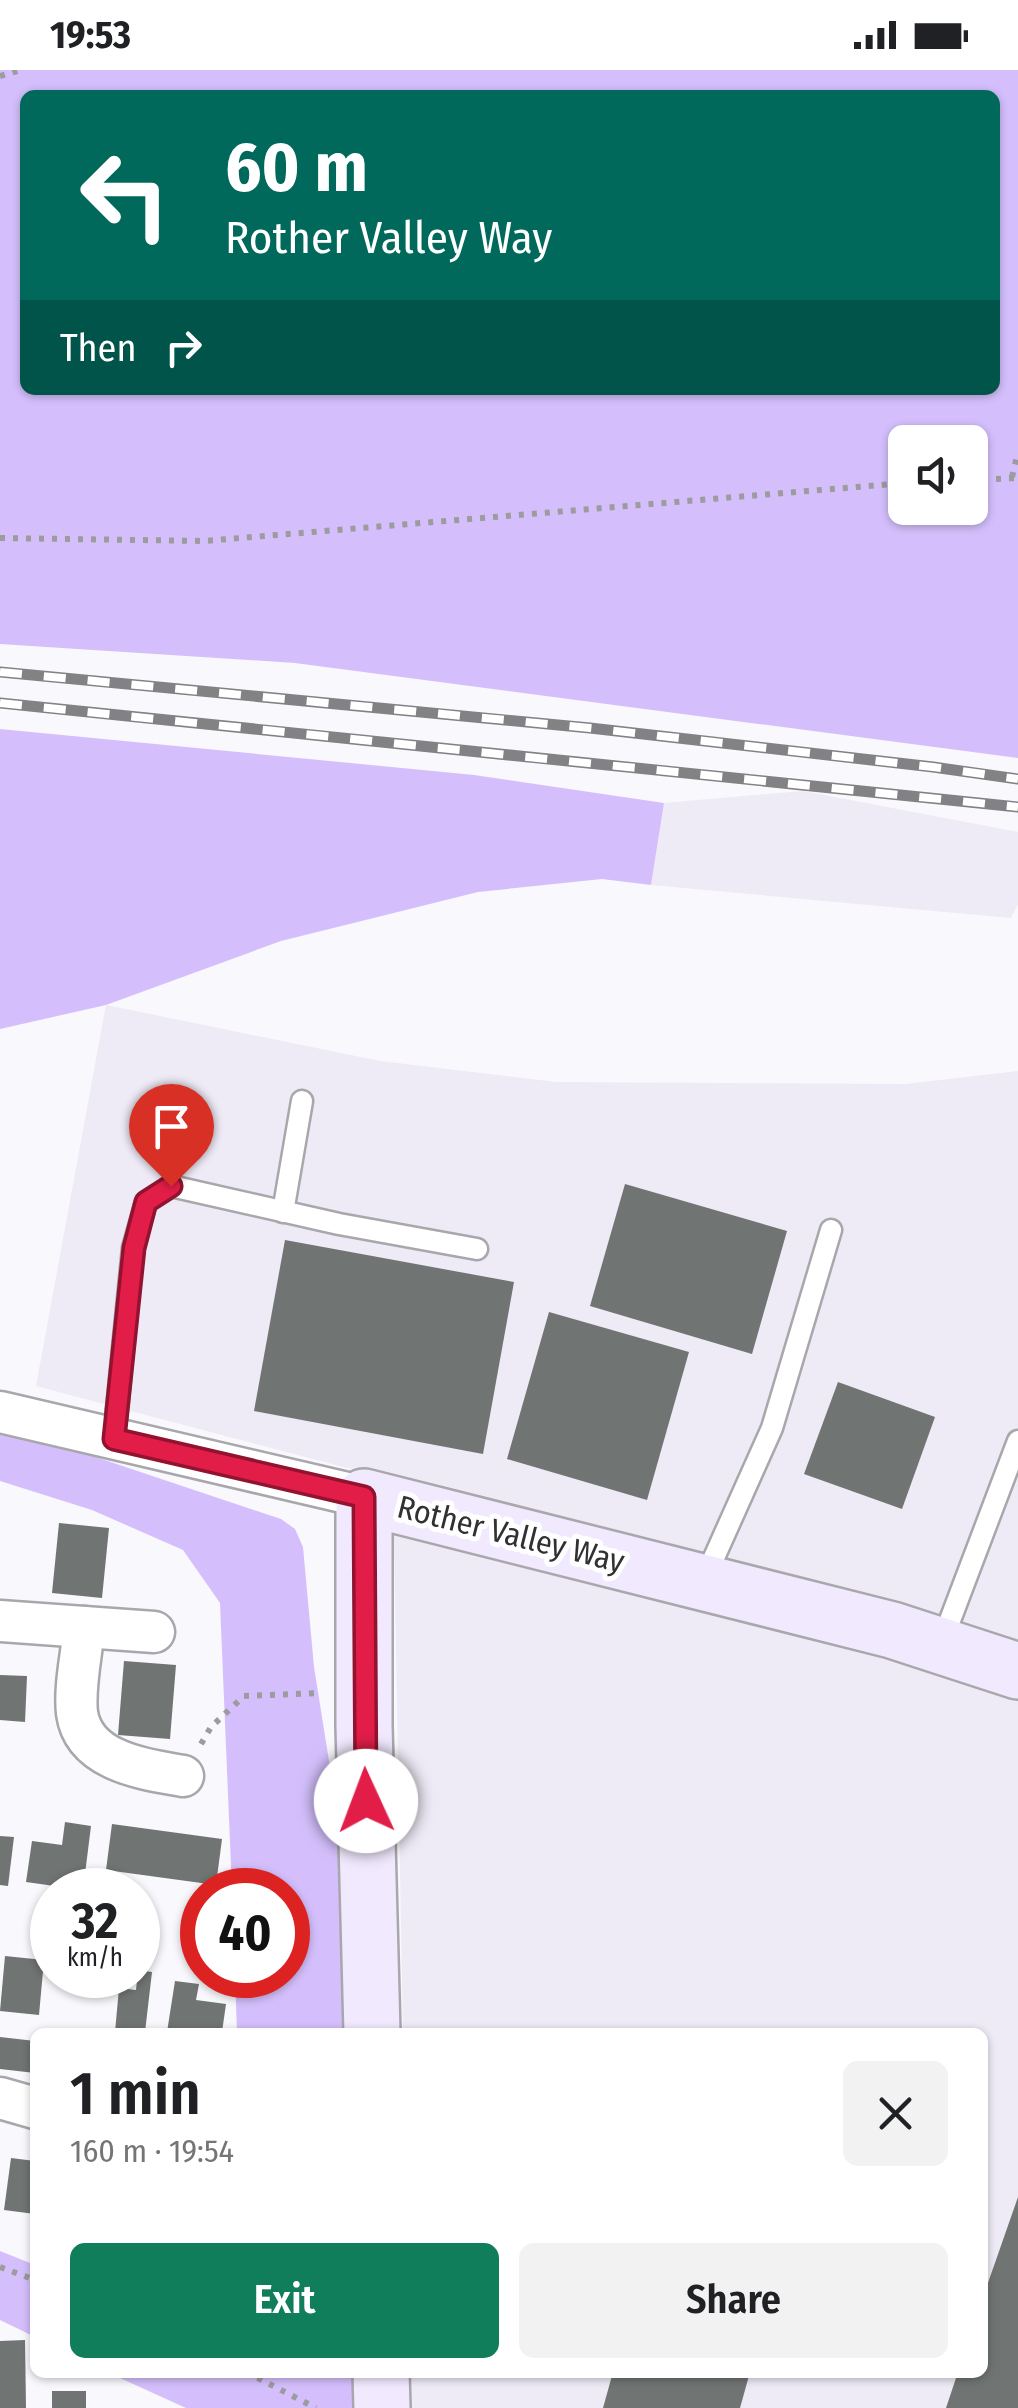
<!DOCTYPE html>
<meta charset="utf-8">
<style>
:root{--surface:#fff;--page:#f2f2f2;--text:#202124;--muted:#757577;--accent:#107e5a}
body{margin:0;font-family:"Fira Sans Condensed",sans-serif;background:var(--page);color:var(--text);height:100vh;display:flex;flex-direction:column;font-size:38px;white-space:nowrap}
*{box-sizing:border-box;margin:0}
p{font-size:32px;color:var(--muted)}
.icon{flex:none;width:55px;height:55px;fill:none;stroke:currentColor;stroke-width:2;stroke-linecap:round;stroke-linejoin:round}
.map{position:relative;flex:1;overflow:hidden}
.details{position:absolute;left:30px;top:1958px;width:958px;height:350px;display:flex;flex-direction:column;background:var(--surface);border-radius:15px;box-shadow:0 2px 8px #0004}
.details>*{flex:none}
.guide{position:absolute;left:20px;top:20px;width:980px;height:305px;border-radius:15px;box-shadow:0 2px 8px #0004;background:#00695c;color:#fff;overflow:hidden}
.controls{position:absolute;left:888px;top:355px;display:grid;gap:20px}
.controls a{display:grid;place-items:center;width:100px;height:100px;border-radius:15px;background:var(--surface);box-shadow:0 2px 8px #0004;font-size:50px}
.speed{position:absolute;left:30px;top:1798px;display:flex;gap:20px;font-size:50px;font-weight:700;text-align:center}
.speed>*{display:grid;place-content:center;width:130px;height:130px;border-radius:50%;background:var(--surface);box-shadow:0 2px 8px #0004;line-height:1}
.speed small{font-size:25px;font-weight:400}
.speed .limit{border:15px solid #d22;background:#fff;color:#111}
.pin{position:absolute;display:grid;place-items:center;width:85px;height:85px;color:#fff;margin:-102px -42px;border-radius:50% 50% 50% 0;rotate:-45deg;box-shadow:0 0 10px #0007}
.pin .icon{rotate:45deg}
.me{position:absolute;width:110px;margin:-55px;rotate:358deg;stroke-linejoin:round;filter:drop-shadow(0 0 8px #0008)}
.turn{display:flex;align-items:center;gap:35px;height:210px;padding:0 40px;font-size:45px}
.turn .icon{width:130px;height:130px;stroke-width:2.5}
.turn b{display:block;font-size:70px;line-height:85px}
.then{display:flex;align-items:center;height:95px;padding:0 40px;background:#0003;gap:20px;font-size:38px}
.round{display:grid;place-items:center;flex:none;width:105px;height:105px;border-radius:15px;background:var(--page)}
.overview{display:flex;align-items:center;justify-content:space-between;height:170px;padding:0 40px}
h1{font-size:60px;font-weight:600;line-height:75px}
.button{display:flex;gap:20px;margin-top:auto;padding:20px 40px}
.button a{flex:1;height:115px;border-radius:15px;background:var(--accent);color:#fff;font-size:40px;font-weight:600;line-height:115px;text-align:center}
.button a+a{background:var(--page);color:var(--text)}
.status{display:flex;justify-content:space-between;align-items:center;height:70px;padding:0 50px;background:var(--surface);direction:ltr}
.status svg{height:28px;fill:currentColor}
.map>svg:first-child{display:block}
.built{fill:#eeeaf6}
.green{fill:#d4bffc;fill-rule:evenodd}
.building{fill:#707472}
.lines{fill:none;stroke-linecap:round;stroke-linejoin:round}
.lane-casing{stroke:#a8a7ab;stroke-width:25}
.street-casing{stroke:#a8a7ab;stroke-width:45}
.secondary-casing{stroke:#a8a7ab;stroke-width:60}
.path{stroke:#9c9b9e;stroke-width:6;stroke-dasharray:5 8;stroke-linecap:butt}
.lane{stroke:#fff;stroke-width:20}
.street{stroke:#fff;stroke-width:40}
.secondary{stroke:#f1e9fe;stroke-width:55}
.rail-casing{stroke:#828184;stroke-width:11}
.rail{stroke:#fff;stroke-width:8;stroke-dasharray:22;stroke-linecap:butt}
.route-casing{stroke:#92132f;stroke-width:25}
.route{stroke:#e11d48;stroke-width:18}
.labels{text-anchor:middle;stroke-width:10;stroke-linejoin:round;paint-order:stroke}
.street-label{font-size:32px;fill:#313032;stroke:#fff}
</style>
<div class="status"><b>19:53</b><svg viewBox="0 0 49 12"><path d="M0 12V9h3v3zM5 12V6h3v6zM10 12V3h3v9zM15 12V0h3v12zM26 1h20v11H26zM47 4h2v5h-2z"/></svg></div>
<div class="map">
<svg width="1018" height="2338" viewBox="0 0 1018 2338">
<rect width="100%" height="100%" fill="#f9f8fc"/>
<g class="built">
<path d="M 803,721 L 1018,762 L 1018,834 L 1011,848 L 651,815 L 664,733 Z"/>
<path d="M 106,935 L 380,991 L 556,1012 L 906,1014 L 1018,1001 L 1018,2338 L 409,2338 L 408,2303 L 982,2302 L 982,1962 L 403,1962 L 393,1410 L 36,1316 Z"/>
</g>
<g class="green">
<path d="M 0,0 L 1018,0 L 1018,688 L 295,593 L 0,574 ZM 25,25 L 995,25 L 995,320 L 25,320 ZM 970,372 L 970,438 L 905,438 L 905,372 Z"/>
<path d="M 0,659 L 474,705 L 664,733 L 651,815 L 602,809 L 478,822 L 281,871 L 106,935 L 0,959 Z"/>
<path d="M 0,1365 L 45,1370 L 281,1449 L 295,1459 L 303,1477 L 314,1597 L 344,1785 L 347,1962 L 237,1962 L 235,1905 L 288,1905 L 288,1820 L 232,1820 L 220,1533 L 183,1480 L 92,1440 L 0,1411 Z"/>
<path d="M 0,2181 L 35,2195 L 35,2267 L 0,2250 Z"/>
<path d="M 109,2303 L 359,2303 L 360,2338 L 186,2338 Z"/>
</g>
<g class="building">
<path d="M 625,1114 L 787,1161 L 752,1284 L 590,1236 Z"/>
<path d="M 285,1170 L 514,1212 L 483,1384 L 254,1341 Z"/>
<path d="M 549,1242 L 689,1282 L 647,1430 L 507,1389 Z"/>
<path d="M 838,1312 L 935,1347 L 902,1439 L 804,1404 Z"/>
<path d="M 59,1453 L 109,1458 L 102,1528 L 52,1523 Z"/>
<path d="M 124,1591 L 176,1595 L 170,1669 L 118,1665 Z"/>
<path d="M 0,1605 L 27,1606 L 25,1652 L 0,1650 Z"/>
<path d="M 65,1752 L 91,1756 L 83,1820 L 26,1812 L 32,1771 L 62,1775 Z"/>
<path d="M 112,1754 L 222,1769 L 216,1815 L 106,1800 Z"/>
<path d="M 0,1766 L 14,1767 L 8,1816 L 0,1815 Z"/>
<path d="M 5,1886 L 44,1890 L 39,1945 L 0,1941 Z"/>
<path d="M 138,1900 L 152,1902 L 145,1962 L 115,1962 L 119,1918 L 136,1920 Z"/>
<path d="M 175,1911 L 199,1914 L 196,1930 L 226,1934 L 222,1962 L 167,1962 Z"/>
<path d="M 0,1967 L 35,1971 L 35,2003 L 0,1999 Z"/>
<path d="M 11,2088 L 35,2091 L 35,2144 L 4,2140 Z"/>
<path d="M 1018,2127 L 1018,2338 L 946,2338 L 958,2302 L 982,2302 L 982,2230 Z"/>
<path d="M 25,2270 L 26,2338 L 0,2338 L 0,2271 Z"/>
<path d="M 613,2302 L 750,2302 L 740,2338 L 603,2338 Z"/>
<rect x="52" y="2321" width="34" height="17"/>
</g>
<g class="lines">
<g class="lane-casing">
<g id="lane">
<path d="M 283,1142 L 302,1031"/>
<path d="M 114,1369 L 133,1178 L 146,1132 L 171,1116 L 339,1154 L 477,1179"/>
<path d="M 704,1510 L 772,1358 L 831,1160"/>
<path d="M 941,1574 L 1018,1371"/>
</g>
</g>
<g class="street-casing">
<g id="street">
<path d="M 0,1342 L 364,1427"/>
<path d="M 0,1551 L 154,1562"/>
<path d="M 84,1557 C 82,1583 74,1616 77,1643 C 84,1692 144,1699 183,1706"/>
<path d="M 0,2028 L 35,2038"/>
</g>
</g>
<g class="secondary-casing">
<g id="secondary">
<path d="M 372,1962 L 364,1656 L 364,1427 L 892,1560 L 1018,1601"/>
<path d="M 381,2302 L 382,2338"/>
</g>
</g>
<g class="path">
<path d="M 0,6 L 21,0"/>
<path d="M 1012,407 L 1018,382"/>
<path d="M 970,410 L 1018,408"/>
<path d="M 0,468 L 204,471 L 905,413"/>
<path d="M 201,1674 L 211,1657 L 244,1626 L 321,1623"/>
<path d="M 0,2197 L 35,2210"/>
<path d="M 246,2302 L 316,2338"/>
</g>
<use href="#lane" class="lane"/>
<use href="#street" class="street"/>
<use href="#secondary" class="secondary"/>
<g class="rail-casing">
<g id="rail">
<path d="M 0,602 L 590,658 L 933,697 L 1018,709"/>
<path d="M 0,633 L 1018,737"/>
</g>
</g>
<use href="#rail" class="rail"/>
</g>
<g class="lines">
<g class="route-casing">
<path id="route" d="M 171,1116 L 146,1132 L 134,1178 L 114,1369 L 364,1427 L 366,1731"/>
</g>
<use href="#route" class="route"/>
</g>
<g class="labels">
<g class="street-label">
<text transform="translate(511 1464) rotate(14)" y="11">Rother Valley Way</text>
</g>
</g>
</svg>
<div class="controls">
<a><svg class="icon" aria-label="sound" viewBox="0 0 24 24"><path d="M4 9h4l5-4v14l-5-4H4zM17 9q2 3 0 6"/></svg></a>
</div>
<div class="speed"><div>32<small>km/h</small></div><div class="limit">40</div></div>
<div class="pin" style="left:171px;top:1116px;background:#d93025"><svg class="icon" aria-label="arrive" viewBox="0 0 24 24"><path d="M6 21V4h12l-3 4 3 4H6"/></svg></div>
<svg class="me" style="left:366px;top:1731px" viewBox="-20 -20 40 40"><circle r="19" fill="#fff"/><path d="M0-13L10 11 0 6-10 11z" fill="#e11d48"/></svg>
<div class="guide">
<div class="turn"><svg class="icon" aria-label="left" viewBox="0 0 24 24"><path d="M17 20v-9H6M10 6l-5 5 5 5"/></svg><div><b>60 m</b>Rother Valley Way</div></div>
<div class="then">Then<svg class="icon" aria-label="right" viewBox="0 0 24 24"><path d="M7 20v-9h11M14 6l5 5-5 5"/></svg></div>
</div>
<section class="details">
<div class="overview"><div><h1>1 min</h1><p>160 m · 19:54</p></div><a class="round"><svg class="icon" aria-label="close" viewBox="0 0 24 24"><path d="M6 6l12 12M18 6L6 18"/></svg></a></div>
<div class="button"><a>Exit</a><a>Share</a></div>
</section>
</div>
